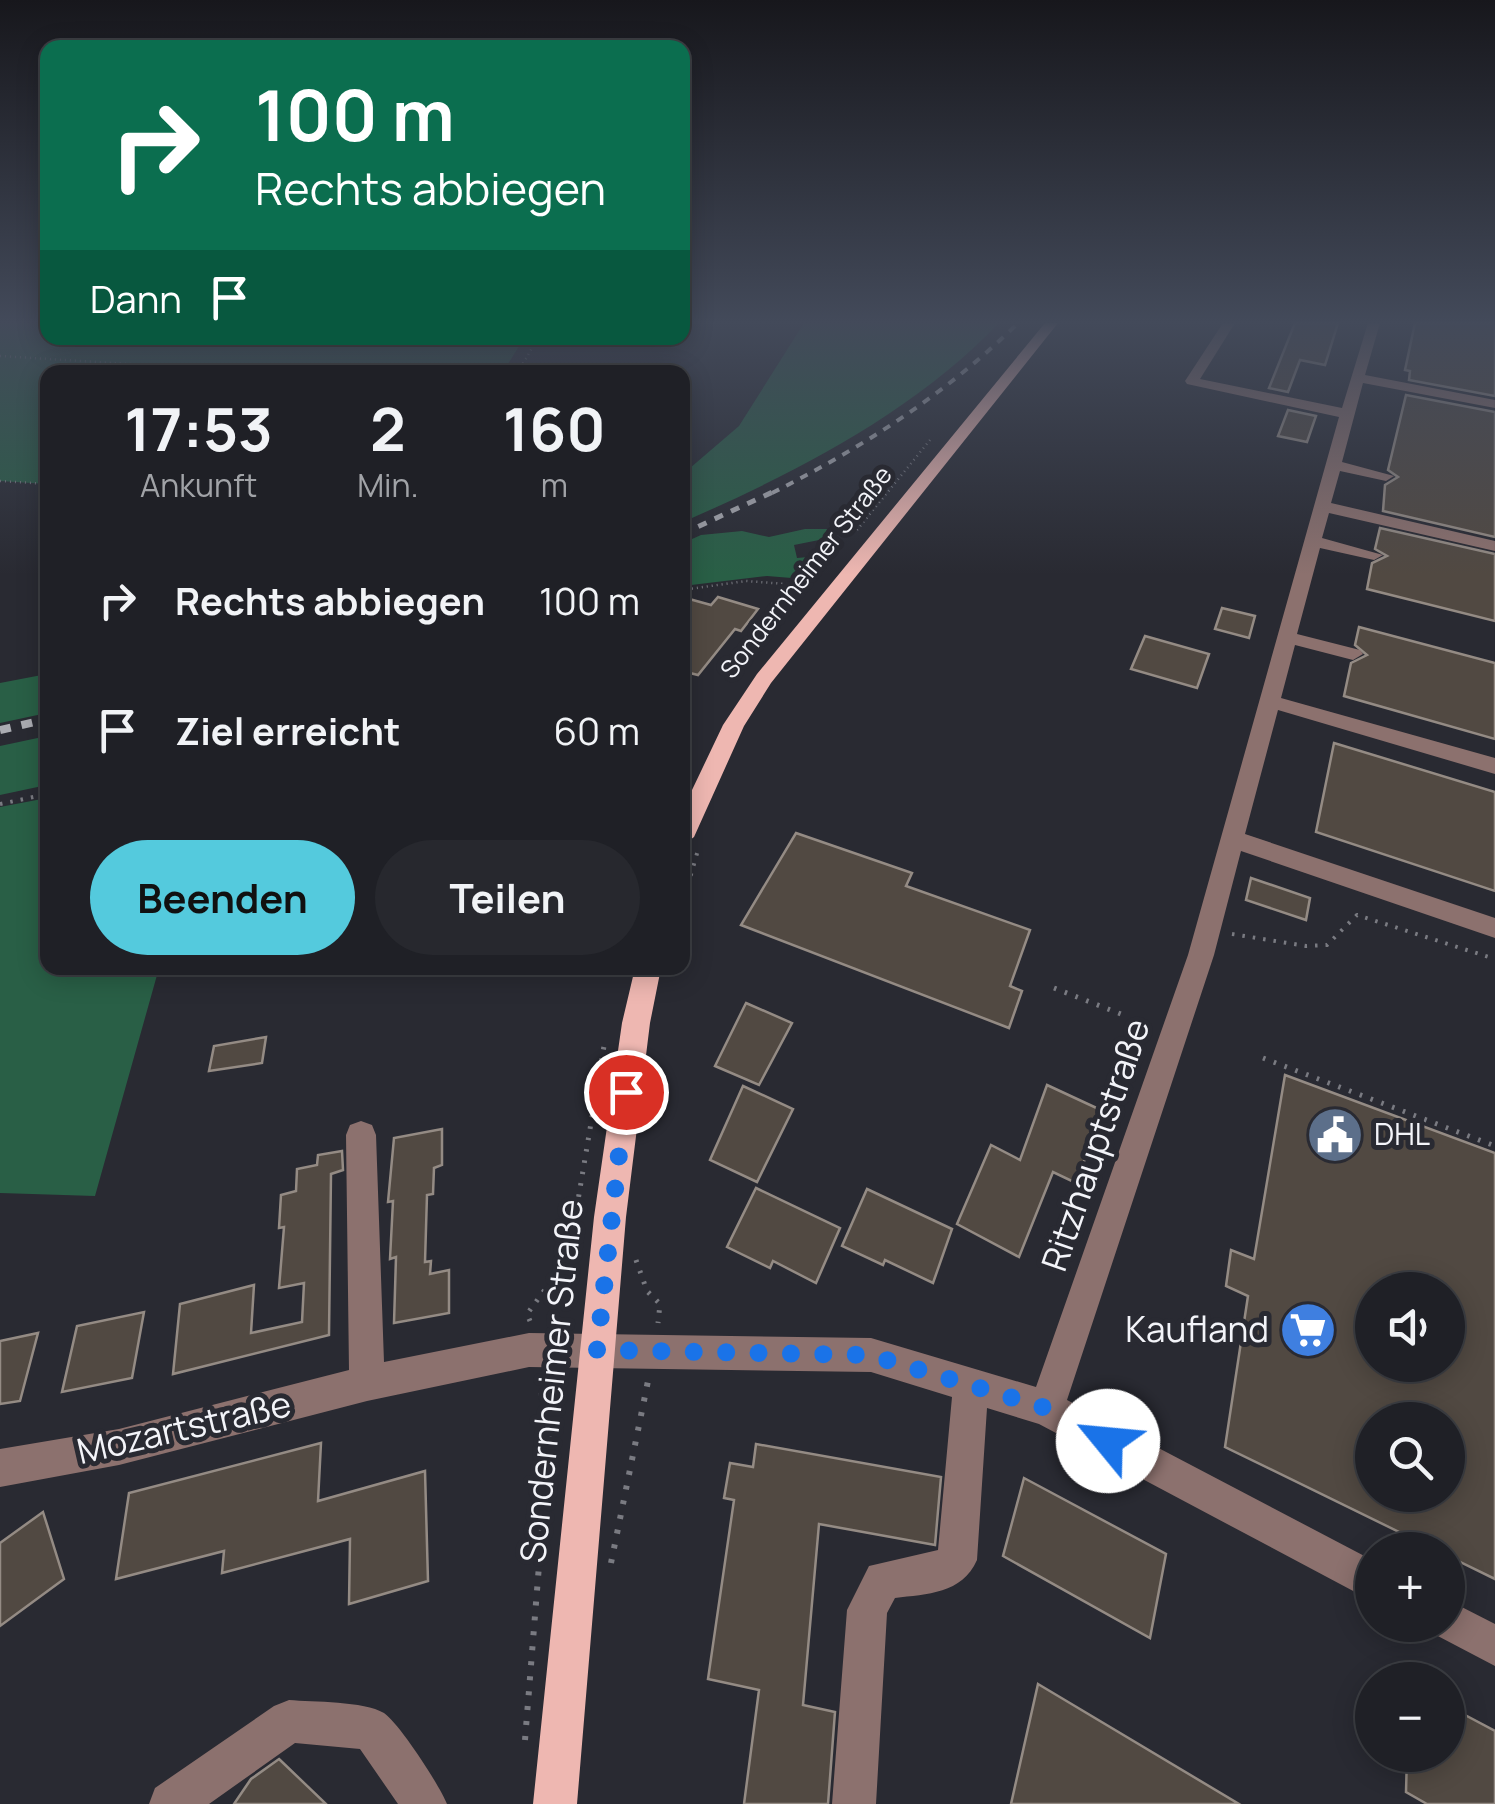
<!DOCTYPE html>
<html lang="de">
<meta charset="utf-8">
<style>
:root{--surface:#1f2026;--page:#27282e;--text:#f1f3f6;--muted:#a1a3a7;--line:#3c3e43;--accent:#54cadd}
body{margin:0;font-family:Manrope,sans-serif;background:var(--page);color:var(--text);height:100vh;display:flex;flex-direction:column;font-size:38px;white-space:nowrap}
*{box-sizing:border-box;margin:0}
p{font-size:32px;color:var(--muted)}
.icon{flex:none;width:55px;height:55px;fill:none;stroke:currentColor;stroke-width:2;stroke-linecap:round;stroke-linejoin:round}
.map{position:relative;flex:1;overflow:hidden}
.side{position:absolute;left:40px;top:365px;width:650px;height:610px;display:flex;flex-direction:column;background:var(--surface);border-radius:20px;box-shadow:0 5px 25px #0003,0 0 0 2px var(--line)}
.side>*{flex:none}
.top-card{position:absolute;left:40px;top:40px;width:650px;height:305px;border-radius:20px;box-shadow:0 5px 25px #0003,0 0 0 2px var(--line);background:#0b6e4f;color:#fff;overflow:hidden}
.controls{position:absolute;left:1355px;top:1272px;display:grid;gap:20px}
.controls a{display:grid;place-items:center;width:110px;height:110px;border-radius:50%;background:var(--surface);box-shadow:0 5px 25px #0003,0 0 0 2px var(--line);font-size:50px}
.pin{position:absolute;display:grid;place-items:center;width:85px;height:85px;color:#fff;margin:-42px;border:5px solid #fff;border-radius:50%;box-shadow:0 2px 10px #0007}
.me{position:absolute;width:110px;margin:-55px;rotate:298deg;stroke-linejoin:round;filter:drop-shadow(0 0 8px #0008)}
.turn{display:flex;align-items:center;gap:35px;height:210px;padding:0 50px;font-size:45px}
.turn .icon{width:130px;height:130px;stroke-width:2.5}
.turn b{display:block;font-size:70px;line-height:85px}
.then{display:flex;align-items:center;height:95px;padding:0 50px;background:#0003;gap:20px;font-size:38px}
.eta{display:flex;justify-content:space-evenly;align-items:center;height:170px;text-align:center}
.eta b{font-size:60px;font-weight:700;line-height:70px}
.button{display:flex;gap:20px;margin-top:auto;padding:20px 50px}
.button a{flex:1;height:115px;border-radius:60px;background:var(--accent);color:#111;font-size:40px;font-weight:700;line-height:115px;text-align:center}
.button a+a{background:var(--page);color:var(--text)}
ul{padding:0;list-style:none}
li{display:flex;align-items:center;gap:30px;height:130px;padding:0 50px}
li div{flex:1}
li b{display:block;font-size:38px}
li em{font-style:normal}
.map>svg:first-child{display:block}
.green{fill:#295f46}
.building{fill:#514942;stroke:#948b84;stroke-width:2.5;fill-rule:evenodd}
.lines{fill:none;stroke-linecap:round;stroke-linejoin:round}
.path-far3{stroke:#7a7b82;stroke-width:2.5;stroke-dasharray:1 4;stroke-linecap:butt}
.path-far2{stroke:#7a7b82;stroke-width:4;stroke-dasharray:2.5 8;stroke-linecap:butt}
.path-far1{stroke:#7a7b82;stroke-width:5;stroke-dasharray:2.5 9;stroke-linecap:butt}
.path{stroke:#7a7b82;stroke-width:6;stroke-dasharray:4 11;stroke-linecap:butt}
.minor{fill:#8c716e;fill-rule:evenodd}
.major{fill:#eeb7b1;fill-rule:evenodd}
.rail-far2{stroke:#abacb2;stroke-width:4;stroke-dasharray:8 8;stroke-linecap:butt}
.rail-far1{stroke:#abacb2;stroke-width:5;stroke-dasharray:9 9;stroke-linecap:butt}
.rail{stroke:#abacb2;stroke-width:8;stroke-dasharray:11 11;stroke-linecap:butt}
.route{stroke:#1a73e8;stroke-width:18;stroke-dasharray:0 32.4}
.labels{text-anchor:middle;stroke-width:10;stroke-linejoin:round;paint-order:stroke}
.far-street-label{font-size:25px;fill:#f3f4f9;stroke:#292a32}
.poi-label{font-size:30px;fill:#f3f4f9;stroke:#292a32;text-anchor:start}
.near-street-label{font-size:35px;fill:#f3f4f9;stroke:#292a32}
.near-poi-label{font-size:35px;fill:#f3f4f9;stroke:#292a32;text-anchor:end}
</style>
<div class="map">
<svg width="1495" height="1804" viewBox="0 0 1495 1804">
<rect width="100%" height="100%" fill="#292a32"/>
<g class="green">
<path d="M 0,323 L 47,323 L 48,338 L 524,338 L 503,372 L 48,372 L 47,484 L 0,481 Z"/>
<path d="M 804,323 L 999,323 C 913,413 795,473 683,522 L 683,474 L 739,426 Z"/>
<path d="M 805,529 L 834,529 L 824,539 L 794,545 L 797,558 L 830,555 L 804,579 L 767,576 L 683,586 L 683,543 L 701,535 L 742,531 L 769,537 Z"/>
<path d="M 47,674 L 47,713 L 0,723 L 0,683 Z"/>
<path d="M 47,736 L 47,785 L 0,795 L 0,746 Z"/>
<path d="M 47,798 L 48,968 L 159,968 L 95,1196 L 0,1193 L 0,807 Z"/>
</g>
<g class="building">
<path d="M 1295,323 L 1338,323 L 1325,365 L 1300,360 L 1288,392 L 1269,388 Z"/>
<path d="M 1415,323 L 1495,323 L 1495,396 L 1409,380 L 1410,371 L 1405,370 Z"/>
<path d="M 1406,395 L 1495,412 L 1495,537 L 1383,511 L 1385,485 L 1398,477 L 1388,470 Z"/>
<path d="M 1288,410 L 1316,416 L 1307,442 L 1278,436 Z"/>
<path d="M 1380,528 L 1495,554 L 1495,621 L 1367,589 L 1372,563 L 1387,556 L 1375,549 Z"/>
<path d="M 682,597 L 711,605 L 718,597 L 758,609 L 741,631 L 735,629 L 698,675 L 682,671 Z"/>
<path d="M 1222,608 L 1255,616 L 1249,638 L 1215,629 Z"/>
<path d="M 1359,627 L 1495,663 L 1495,739 L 1344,696 L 1351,663 L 1367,655 L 1355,645 Z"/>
<path d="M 1145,636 L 1209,654 L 1197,688 L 1131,669 Z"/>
<path d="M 1334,743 L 1495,792 L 1495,891 L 1316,832 Z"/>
<path d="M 796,833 L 912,873 L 906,886 L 1030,930 L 1010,986 L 1022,991 L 1009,1028 L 741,925 Z"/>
<path d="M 1251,878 L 1310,898 L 1306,920 L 1246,900 Z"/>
<path d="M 746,1003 L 792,1023 L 759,1085 L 715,1066 Z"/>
<path d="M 266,1037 L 262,1063 L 209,1071 L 214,1046 Z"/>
<path d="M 1285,1075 L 1495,1153 L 1495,1579 L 1448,1556 L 1448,1550 L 1436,1550 L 1225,1447 L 1248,1296 L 1226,1286 L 1231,1250 L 1254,1259 ZM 1372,1290 L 1448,1290 L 1448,1365 L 1372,1365 ZM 1372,1420 L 1448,1420 L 1448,1495 L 1372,1495 Z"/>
<path d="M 1047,1085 L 1103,1111 L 1076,1183 L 1053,1172 L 1019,1257 L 957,1224 L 991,1145 L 1020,1160 Z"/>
<path d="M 743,1086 L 793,1109 L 757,1182 L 710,1160 Z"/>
<path d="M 442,1129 L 442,1165 L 434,1168 L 433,1194 L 427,1195 L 425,1262 L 431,1261 L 430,1274 L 449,1270 L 449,1313 L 394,1323 L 396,1257 L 390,1259 L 393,1201 L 388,1202 L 394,1138 Z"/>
<path d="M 342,1151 L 343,1170 L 331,1174 L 329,1335 L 173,1374 L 180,1304 L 254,1285 L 251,1333 L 302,1322 L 304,1283 L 279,1288 L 284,1227 L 279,1228 L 281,1195 L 296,1191 L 297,1169 L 317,1165 L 318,1155 Z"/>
<path d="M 756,1188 L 840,1228 L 816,1283 L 773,1261 L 770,1268 L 727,1247 Z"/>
<path d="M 867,1189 L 952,1229 L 933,1283 L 885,1260 L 883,1265 L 842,1246 Z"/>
<path d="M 144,1312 L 132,1378 L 62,1392 L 77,1326 Z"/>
<path d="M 38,1333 L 20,1401 L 0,1404 L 0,1341 Z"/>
<path d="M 321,1443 L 318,1501 L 425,1471 L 428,1581 L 349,1604 L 350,1539 L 222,1573 L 224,1551 L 116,1579 L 129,1493 Z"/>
<path d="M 756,1444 L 941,1477 L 935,1545 L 819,1524 L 803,1705 L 835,1712 L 828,1804 L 744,1804 L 759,1690 L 708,1679 L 734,1500 L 724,1498 L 730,1463 L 753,1467 Z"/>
<path d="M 1024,1478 L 1166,1554 L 1150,1638 L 1003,1556 Z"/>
<path d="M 43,1512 L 64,1579 L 0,1626 L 0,1543 Z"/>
<path d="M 1038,1684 L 1239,1804 L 1011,1804 Z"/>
<path d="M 1448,1706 L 1495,1731 L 1495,1804 L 1427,1804 L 1406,1792 L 1407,1755 L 1448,1755 Z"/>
<path d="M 279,1759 L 326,1804 L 234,1804 L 251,1779 Z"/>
</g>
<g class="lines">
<g class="path-far3">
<path d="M 0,356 L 260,372"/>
<path d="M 518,372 L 538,338"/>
<path d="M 0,481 L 48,484"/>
<path d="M 857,530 L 930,440"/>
<path d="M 682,590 L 746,581 L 812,586"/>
</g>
<g class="path-far2">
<path d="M 0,804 L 48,794"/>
<path d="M 682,906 L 698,850"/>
<path d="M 1232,934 L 1306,946 L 1327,945 L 1357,915 L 1495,959"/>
</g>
<g class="path-far1">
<path d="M 1054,988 L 1126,1016"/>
<path d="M 1263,1058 L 1495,1146"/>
<path d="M 636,1260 L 647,1291 L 660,1304 L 658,1323"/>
<path d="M 530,1321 L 527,1314 L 558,1272 L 573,1230 L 604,1046"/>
</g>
<g class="path">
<path d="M 611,1563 L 648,1381"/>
<path d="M 525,1740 L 549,1441 L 539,1377"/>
</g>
<g class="minor">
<path d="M 1223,323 L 1235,323 L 1200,379 L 1342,408 L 1368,323 L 1380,323 L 1365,375 L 1495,400 L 1495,408 L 1363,383 L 1342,462 L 1394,476 L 1386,481 L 1340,471 L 1331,503 L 1495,541 L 1495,551 L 1329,513 L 1322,538 L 1383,555 L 1374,560 L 1320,548 L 1297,634 L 1360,650 L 1363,654 L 1353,660 L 1295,645 L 1281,698 L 1495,758 L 1495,774 L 1278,710 L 1245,834 L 1495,918 L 1495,938 L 1241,851 L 1214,955 L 1067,1400 L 1372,1560 L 1372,1601 L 1039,1424 L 987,1408 L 977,1560 C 962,1594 927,1594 895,1598 L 887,1613 L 876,1804 L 832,1804 L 847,1610 L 869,1566 L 938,1550 L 952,1397 L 871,1372 L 529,1367 L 367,1401 L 119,1465 L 0,1487 L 0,1449 L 119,1429 L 349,1370 L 346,1135 L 350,1125 L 361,1121 L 372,1125 L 376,1135 L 384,1362 L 529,1333 L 871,1338 L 1036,1387 L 1188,955 L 1339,417 L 1187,384 L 1185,381 Z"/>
<path d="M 1448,1600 L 1495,1624 L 1495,1666 L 1434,1634 L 1430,1625 L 1448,1625 Z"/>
<path d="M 289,1700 C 313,1702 364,1701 384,1713 C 399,1723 440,1786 447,1804 L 398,1804 L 360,1749 L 295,1743 L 209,1804 L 149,1804 L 155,1788 L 274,1706 Z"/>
</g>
<g class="major">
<path d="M 1045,323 L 1058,323 L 771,683 L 744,726 L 694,837 L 682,846 L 682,811 L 723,725 L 757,674 Z"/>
<path d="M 635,968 L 661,968 L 650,1023 L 626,1217 L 577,1804 L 533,1804 L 594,1217 L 622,1023 Z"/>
</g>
<path class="rail-far2" d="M 772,493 C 863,447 945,395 1018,323"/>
<path class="rail-far1" d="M 682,534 L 777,490"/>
<path class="rail" d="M 0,730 L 48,719"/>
</g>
<linearGradient id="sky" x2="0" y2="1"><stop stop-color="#17171c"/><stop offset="0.56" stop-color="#434a5a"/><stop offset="1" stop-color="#434a5a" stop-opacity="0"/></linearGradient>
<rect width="1495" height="575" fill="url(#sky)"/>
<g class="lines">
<path class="route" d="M 626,1092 L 597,1350 L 870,1355 L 1046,1408 L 1108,1441"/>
</g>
<defs>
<g id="civic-disc" transform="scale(2.875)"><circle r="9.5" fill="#5c6f8a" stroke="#292a32"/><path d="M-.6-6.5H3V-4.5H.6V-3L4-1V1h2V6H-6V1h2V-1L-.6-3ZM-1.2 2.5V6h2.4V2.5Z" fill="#fff"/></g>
<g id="supermarket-disc" transform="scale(2.875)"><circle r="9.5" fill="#3f7fe0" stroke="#292a32"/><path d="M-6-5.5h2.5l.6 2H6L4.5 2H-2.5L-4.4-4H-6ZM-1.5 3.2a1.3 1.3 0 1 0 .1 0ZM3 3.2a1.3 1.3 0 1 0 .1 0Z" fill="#fff"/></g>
</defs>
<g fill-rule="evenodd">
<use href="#civic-disc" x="1335" y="1135"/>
<use href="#supermarket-disc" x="1308" y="1330"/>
</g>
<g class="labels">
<g class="far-street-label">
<text transform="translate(806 572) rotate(-52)" y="9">Sondernheimer Straße</text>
</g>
<g class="poi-label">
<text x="1374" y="1145">DHL</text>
</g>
<g class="near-street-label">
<text transform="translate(1096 1145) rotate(-71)" y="12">Ritzhauptstraße</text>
<text transform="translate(552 1381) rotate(-84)" y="12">Sondernheimer Straße</text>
<text transform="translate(184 1428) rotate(-13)" y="12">Mozartstraße</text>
</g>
<g class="near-poi-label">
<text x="1269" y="1342">Kaufland</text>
</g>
</g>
</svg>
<div class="controls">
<a><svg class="icon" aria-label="sound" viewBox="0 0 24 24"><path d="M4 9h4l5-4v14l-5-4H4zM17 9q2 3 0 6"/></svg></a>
<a><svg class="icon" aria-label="search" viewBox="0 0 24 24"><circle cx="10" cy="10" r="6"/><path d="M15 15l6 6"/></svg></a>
<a>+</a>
<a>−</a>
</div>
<div class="pin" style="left:626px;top:1092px;background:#d93025"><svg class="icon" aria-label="arrive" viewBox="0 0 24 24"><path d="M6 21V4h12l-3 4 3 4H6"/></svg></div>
<svg class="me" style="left:1108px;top:1441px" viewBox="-20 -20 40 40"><circle r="19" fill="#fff"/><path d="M0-13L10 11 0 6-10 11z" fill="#1a73e8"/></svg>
<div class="top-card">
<div class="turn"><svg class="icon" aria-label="right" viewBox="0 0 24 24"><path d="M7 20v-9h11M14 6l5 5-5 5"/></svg><div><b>100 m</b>Rechts abbiegen</div></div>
<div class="then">Dann<svg class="icon" aria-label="arrive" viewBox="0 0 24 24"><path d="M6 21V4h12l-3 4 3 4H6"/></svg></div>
</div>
<section class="side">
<div class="eta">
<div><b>17:53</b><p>Ankunft</p></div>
<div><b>2</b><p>Min.</p></div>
<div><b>160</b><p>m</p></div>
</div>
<ul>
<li><svg class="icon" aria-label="right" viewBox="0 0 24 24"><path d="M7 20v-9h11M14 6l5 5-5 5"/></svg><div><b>Rechts abbiegen</b></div><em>100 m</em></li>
<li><svg class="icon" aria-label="arrive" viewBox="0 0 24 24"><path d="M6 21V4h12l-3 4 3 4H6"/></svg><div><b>Ziel erreicht</b></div><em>60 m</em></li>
</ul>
<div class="button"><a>Beenden</a><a>Teilen</a></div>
</section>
</div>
